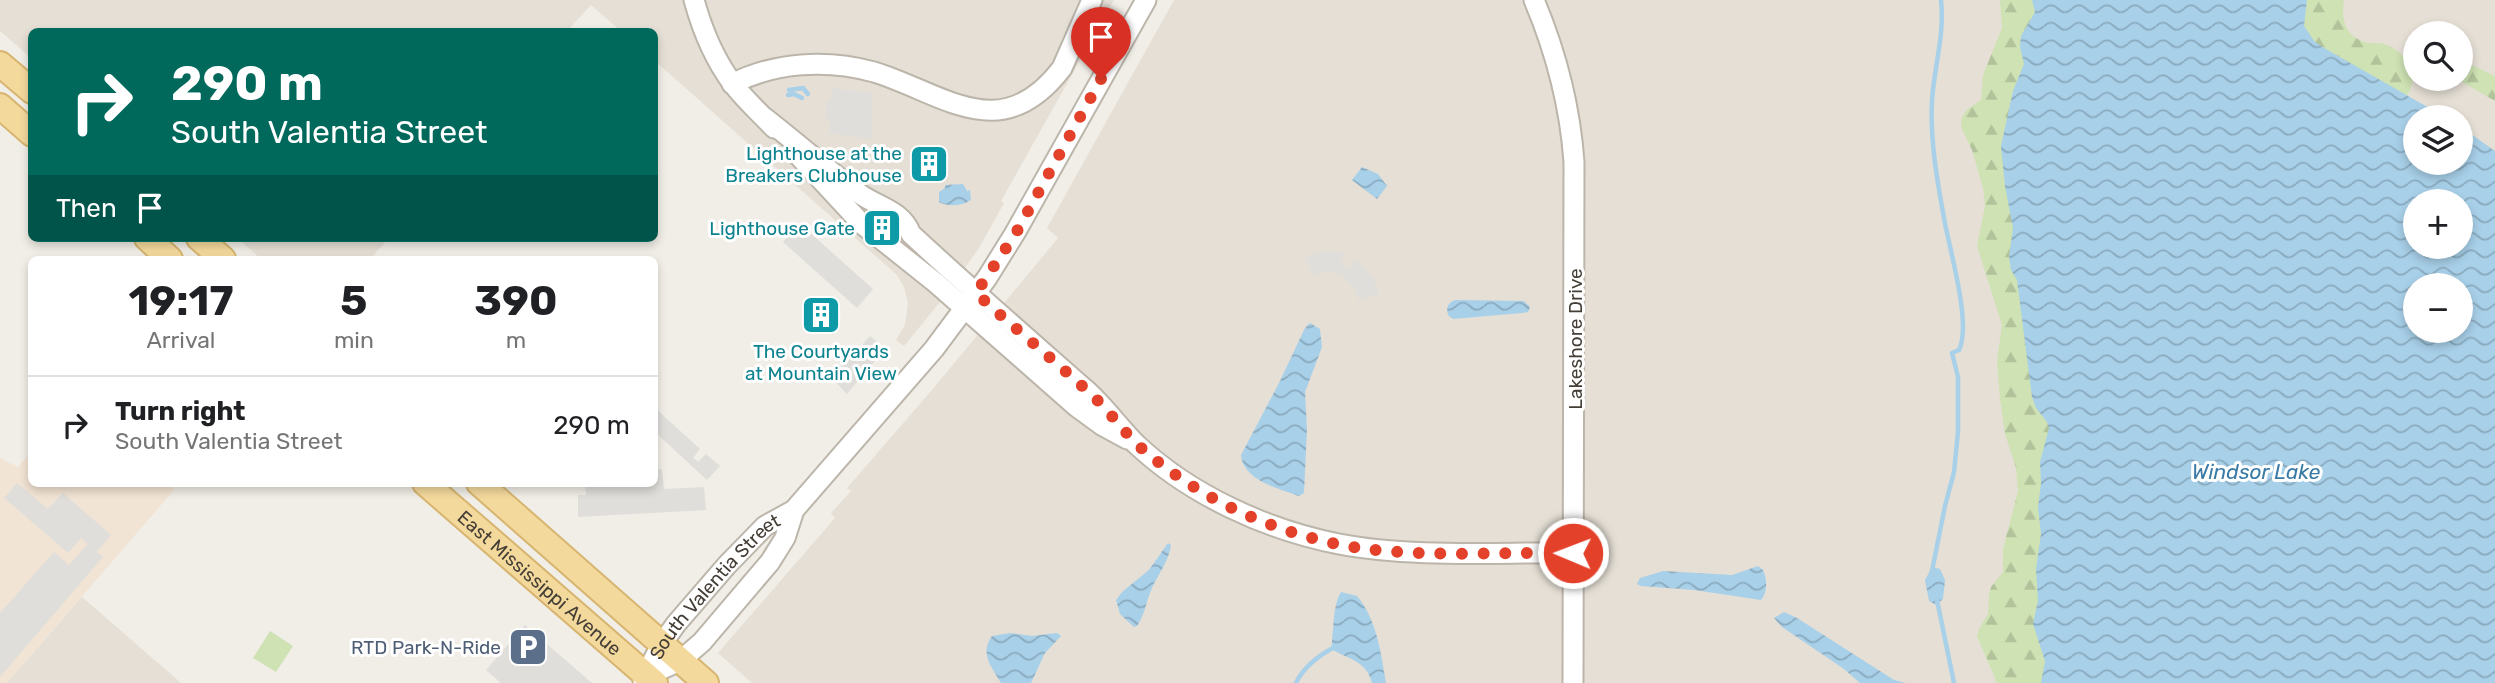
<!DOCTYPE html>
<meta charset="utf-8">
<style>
:root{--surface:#fff;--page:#f2f2f2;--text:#202124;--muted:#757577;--line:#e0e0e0}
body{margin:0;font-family:Rubik,sans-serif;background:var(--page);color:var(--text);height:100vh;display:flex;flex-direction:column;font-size:26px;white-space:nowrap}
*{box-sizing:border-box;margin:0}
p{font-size:23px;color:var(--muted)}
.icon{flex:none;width:38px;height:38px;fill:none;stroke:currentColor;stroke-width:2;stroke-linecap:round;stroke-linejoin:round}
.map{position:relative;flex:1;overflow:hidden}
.details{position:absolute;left:28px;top:256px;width:630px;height:231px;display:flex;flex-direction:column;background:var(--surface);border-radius:10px;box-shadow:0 4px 10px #0003}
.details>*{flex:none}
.hud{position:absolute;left:28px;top:28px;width:630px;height:214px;border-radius:10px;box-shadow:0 4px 10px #0003;background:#00695c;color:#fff;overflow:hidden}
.controls{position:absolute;left:2403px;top:21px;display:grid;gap:14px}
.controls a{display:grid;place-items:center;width:70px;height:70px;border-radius:50%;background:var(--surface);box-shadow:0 4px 10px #0003;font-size:35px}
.pin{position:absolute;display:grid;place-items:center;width:60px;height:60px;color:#fff;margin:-72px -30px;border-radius:50% 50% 50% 0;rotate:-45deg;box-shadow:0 0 7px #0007}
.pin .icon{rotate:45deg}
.me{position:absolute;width:77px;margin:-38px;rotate:271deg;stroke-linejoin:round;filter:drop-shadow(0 0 5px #0008)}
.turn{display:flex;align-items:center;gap:24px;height:147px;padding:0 28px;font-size:32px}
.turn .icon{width:91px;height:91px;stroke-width:2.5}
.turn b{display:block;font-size:49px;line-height:60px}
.then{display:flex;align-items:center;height:66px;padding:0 28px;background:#0003;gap:14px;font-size:26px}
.eta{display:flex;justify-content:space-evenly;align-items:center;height:119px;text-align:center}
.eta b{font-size:42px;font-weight:700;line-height:49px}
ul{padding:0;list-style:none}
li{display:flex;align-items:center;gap:21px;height:98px;padding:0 28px;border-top:2px solid var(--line)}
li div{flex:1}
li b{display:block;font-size:26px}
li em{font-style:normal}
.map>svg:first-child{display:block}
.residential{fill:#e5dfd5;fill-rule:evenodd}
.commercial{fill:#f2e4d4}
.forest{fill:url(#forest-firs)}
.park{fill:#cee2b3}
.parking{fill:#e0dedb}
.water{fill:url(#water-waves);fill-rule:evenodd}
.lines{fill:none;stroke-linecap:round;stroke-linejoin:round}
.stream{stroke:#a8d0e9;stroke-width:4.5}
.minor-casing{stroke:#bcb5aa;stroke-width:23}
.major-casing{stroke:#d7b56f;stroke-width:28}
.minor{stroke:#fff;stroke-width:19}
.major{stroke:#f4d99d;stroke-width:24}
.route{stroke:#e4412b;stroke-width:12;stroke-dasharray:0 21.6}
.labels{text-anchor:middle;stroke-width:6;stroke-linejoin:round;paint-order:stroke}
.culture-label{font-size:19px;fill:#0d838f;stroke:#fff;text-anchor:end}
.street-label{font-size:19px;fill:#443e36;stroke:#fff}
.service-label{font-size:19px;fill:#4e5e75;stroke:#fff;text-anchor:end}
.water-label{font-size:21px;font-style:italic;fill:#3a7ba5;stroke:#fff}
</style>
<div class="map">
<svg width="2495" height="683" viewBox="0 0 2495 683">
<defs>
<pattern id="forest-firs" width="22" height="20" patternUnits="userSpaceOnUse" patternTransform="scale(1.75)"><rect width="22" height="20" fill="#cee2b3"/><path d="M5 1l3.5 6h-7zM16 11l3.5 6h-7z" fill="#b2c39b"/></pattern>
<pattern id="water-waves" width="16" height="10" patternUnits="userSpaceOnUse" patternTransform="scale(1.75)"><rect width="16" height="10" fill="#a8d0e9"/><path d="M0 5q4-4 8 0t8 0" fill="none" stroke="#8aaabe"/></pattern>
</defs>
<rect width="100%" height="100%" fill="#f1eee7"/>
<g class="residential">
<path d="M 0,0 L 1114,0 L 1001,201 L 1004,203 L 979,248 L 944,297 L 904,346 L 896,340 L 905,325 L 908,303 L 904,287 L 897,275 L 655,61 L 654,32 L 621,31 L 591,5 L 567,31 L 32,32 L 31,58 L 0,31 Z"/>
<path d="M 1174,0 L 2495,0 L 2495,683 L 752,683 L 718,653 L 835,518 L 831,513 L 851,491 L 847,488 L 932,390 L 1058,238 L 1047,228 ZM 2415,33 L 2460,33 L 2460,79 L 2415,79 ZM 2415,117 L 2460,117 L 2460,163 L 2415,163 ZM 2415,201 L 2460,201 L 2460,247 L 2415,247 ZM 2415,285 L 2460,285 L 2460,331 L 2415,331 Z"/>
<path d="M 237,238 L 389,238 L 370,259 L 261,259 Z"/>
<path d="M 82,597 L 181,683 L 7,683 Z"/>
</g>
<path class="commercial" d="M 31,452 L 32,483 L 165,483 L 174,490 L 7,683 L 0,683 L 0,458 L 18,467 Z"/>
<g class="forest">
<path d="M 2000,0 L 2044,0 L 2032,59 L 2050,422 L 2053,683 L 1997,683 L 1977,636 L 1979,629 L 1988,614 L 1989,595 L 1991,587 L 2003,572 L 2003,549 L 2018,491 L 2016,468 L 2005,434 L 2000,399 L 1997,361 L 2002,325 L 1977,246 L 1985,206 L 1983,188 L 1972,150 L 1961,127 L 1962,117 L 1967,110 L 1981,100 L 1983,75 L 2002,28 Z"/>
<path d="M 2297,0 L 2344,0 C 2341,20 2345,37 2368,43 C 2374,44 2379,42 2384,44 C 2406,51 2421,76 2407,96 L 2312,48 L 2296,7 Z"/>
<path d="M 2461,60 L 2495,76 L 2495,101 L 2457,79 L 2460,79 Z"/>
</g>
<path class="park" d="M 270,631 L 293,646 L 276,672 L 253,658 Z"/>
<g class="parking">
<path d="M 832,88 L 873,93 L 871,107 L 873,139 L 829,133 L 830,120 L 825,119 L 827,101 L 831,101 Z"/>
<path d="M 799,223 L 873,289 L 857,308 L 783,242 Z"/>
<path d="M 1322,251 L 1345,253 L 1341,264 L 1349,269 L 1357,260 L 1373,278 L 1379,295 L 1359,300 L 1354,287 L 1342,275 L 1328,271 L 1314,275 L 1305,257 Z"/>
<path d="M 870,336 L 885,349 L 847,394 L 828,374 L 844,365 Z"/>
<path d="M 655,408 L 700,449 L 693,458 L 698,462 L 706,454 L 720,466 L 707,480 L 655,432 Z"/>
<path d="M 655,469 L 662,469 L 664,489 L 704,487 L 706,510 L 578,517 L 578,495 L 586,495 L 585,483 L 654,483 Z"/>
<path d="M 17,483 L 48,509 L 63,493 L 111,535 L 97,552 L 103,557 L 0,677 L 0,613 L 54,552 L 69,565 L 88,544 L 81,538 L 68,553 L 4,498 Z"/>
<path d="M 525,625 L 592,683 L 501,683 L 486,670 Z"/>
</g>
<g class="water">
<path d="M 2032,0 L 2307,0 L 2304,26 L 2315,42 L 2324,48 L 2445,117 L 2415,117 L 2415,163 L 2460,163 L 2461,127 L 2495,151 L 2495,683 L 2041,683 L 2045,661 L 2033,624 L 2038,600 L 2036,569 L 2041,534 L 2038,507 L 2041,483 L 2040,462 L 2049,428 L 2047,422 L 2036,408 L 2032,397 L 2017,280 L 2011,270 L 2009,257 L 2013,228 L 2005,186 L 2001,146 L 2013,91 L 2024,64 L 2020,47 L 2021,36 L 2035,12 ZM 2415,201 L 2460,201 L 2460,247 L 2415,247 ZM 2415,285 L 2460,285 L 2460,331 L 2415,331 Z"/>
<path d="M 1362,167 L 1378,174 L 1387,186 L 1377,199 L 1352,180 Z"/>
<path d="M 963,184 L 967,191 L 970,190 L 971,200 C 962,206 949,207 939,202 L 939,192 L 945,188 L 945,185 Z"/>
<path d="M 1455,300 L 1524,301 L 1530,307 L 1528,312 L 1522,313 L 1453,319 L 1449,316 C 1445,310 1448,302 1455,300 Z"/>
<path d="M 1310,323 L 1320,329 L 1322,347 L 1305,392 L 1307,429 L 1304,493 L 1299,496 C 1279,489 1243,480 1241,455 L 1279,383 L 1305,328 Z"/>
<path d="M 1168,543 L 1171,545 C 1169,561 1158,574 1152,588 C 1146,601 1145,615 1137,626 L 1134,627 L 1120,614 L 1116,600 L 1122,592 L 1149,570 Z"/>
<path d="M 1758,566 L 1763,570 C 1767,579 1768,592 1761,600 L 1694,590 L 1641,586 L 1637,584 L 1640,578 L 1663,571 L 1732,575 Z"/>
<path d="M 1932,567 L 1940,569 L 1945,580 L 1943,599 L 1936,605 L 1929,601 L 1925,580 Z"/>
<path d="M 1341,592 L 1357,596 C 1377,620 1381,653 1386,683 L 1372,683 C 1367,661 1348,659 1331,649 C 1334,632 1332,607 1341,592 Z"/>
<path d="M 1784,612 L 1797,618 L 1894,680 L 1906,683 L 1860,683 L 1844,669 L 1782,627 L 1774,618 Z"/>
<path d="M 1010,633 L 1032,636 L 1057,633 L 1061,636 L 1045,653 L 1031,683 L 1001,683 C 992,667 979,654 992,636 Z"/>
</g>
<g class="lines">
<g class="stream">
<path d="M 789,90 L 803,88 L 808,94"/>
<path d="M 788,95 L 794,94 L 802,98"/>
<path d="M 1932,571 L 1945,506 L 1954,472 L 1958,432 L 1958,377 L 1952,353 L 1959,350 C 1972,324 1949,248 1944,218 C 1937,180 1930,140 1932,101 C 1934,67 1945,34 1941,0"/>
<path d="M 1937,600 L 1954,683"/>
<path d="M 1296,683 C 1303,668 1317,657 1331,649"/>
</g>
<g class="minor-casing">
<g id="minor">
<path d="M 694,0 C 702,29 714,59 733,84 C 745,100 760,113 774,128"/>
<path d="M 1534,0 C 1556,52 1570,106 1574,162 L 1573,683"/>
<path d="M 732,84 C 775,62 827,59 874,72 C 945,94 1001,148 1062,68 L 1092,0"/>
<path d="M 765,118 C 797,143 828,170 860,194 C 878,207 902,210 911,234 C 968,287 1027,338 1086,390 C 1104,406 1119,427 1136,444 C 1190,495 1267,530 1339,544 C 1412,558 1498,552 1573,553"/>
<path d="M 798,155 L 862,224 L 936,283 L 1077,407 L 1103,426 L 1127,439"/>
<path d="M 646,676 L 680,661 L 702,642 L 770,562 L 785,538 L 794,510 L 934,349 L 987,278 L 1015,233 L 1146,0"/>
<path id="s1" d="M 643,680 L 661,645 L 676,624 L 727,565 L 765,526 L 794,510"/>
</g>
</g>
<g class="major-casing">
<g id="major">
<path d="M 0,64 L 32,91"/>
<path d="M 0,106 L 32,134"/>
<path d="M 147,238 L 170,259"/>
<path d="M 199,238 L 223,259"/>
<path id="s2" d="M 425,483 L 655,683"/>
<path d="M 479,483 L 706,683"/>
</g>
</g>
<use href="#minor" class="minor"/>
<use href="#major" class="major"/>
</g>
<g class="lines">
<path class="route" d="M 1101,79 L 1016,233 L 976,293 C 1015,329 1057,362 1095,398 C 1111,413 1123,431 1138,445 C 1200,501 1284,538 1366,549 C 1431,557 1507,552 1573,553"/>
</g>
<defs>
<g id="building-square" transform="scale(2.0125)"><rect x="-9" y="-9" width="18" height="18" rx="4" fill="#0f9aa8" stroke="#fff"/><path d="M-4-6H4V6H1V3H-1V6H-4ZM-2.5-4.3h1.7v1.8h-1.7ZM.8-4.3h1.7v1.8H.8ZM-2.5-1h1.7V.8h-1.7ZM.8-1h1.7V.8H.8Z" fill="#fff"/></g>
<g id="parking-square" transform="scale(2.0125)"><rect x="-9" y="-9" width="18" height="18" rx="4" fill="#5c6f8a" stroke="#fff"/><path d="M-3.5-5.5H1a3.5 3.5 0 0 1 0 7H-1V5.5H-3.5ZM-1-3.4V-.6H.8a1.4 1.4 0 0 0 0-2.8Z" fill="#fff"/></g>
</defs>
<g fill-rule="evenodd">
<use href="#building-square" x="929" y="164"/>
<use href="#building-square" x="882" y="228"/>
<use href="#building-square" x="821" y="315"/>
<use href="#parking-square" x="528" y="647"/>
</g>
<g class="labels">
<g class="culture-label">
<text x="902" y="160">Lighthouse at the<tspan x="902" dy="22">Breakers Clubhouse</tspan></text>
<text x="855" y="235">Lighthouse Gate</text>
<text x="821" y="358" text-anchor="middle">The Courtyards<tspan x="821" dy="22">at Mountain View</tspan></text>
</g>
<g class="street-label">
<text transform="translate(1575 339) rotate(-90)" y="7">Lakeshore Drive</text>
<text dy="7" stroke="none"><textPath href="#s2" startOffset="152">East Mississippi Avenue</textPath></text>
<text dy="7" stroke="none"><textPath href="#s1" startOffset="119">South Valentia Street</textPath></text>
</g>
<g class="service-label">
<text x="501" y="654">RTD Park-N-Ride</text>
</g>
<g class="water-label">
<text x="2256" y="479">Windsor Lake</text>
</g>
</g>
</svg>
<div class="controls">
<a><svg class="icon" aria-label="search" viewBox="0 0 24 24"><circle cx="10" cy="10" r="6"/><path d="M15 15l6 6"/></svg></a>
<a><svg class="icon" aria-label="layers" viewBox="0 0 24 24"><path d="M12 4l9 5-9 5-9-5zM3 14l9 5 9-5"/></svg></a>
<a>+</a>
<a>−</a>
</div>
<div class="pin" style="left:1101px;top:79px;background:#d93025"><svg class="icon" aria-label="arrive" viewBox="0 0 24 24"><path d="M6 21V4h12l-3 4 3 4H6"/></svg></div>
<svg class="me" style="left:1573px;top:553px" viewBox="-20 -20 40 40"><circle r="17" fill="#e4412b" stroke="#fff" stroke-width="3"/><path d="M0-11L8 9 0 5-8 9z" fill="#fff"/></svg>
<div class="hud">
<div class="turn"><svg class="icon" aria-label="right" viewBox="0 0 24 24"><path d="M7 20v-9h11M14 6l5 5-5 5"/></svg><div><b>290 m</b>South Valentia Street</div></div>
<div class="then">Then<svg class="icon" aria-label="arrive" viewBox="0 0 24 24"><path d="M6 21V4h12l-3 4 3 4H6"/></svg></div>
</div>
<section class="details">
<div class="eta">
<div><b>19:17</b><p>Arrival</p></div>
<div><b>5</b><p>min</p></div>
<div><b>390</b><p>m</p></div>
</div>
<ul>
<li><svg class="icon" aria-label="right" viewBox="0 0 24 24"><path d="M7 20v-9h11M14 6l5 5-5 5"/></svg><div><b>Turn right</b><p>South Valentia Street</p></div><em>290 m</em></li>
</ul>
</section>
</div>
